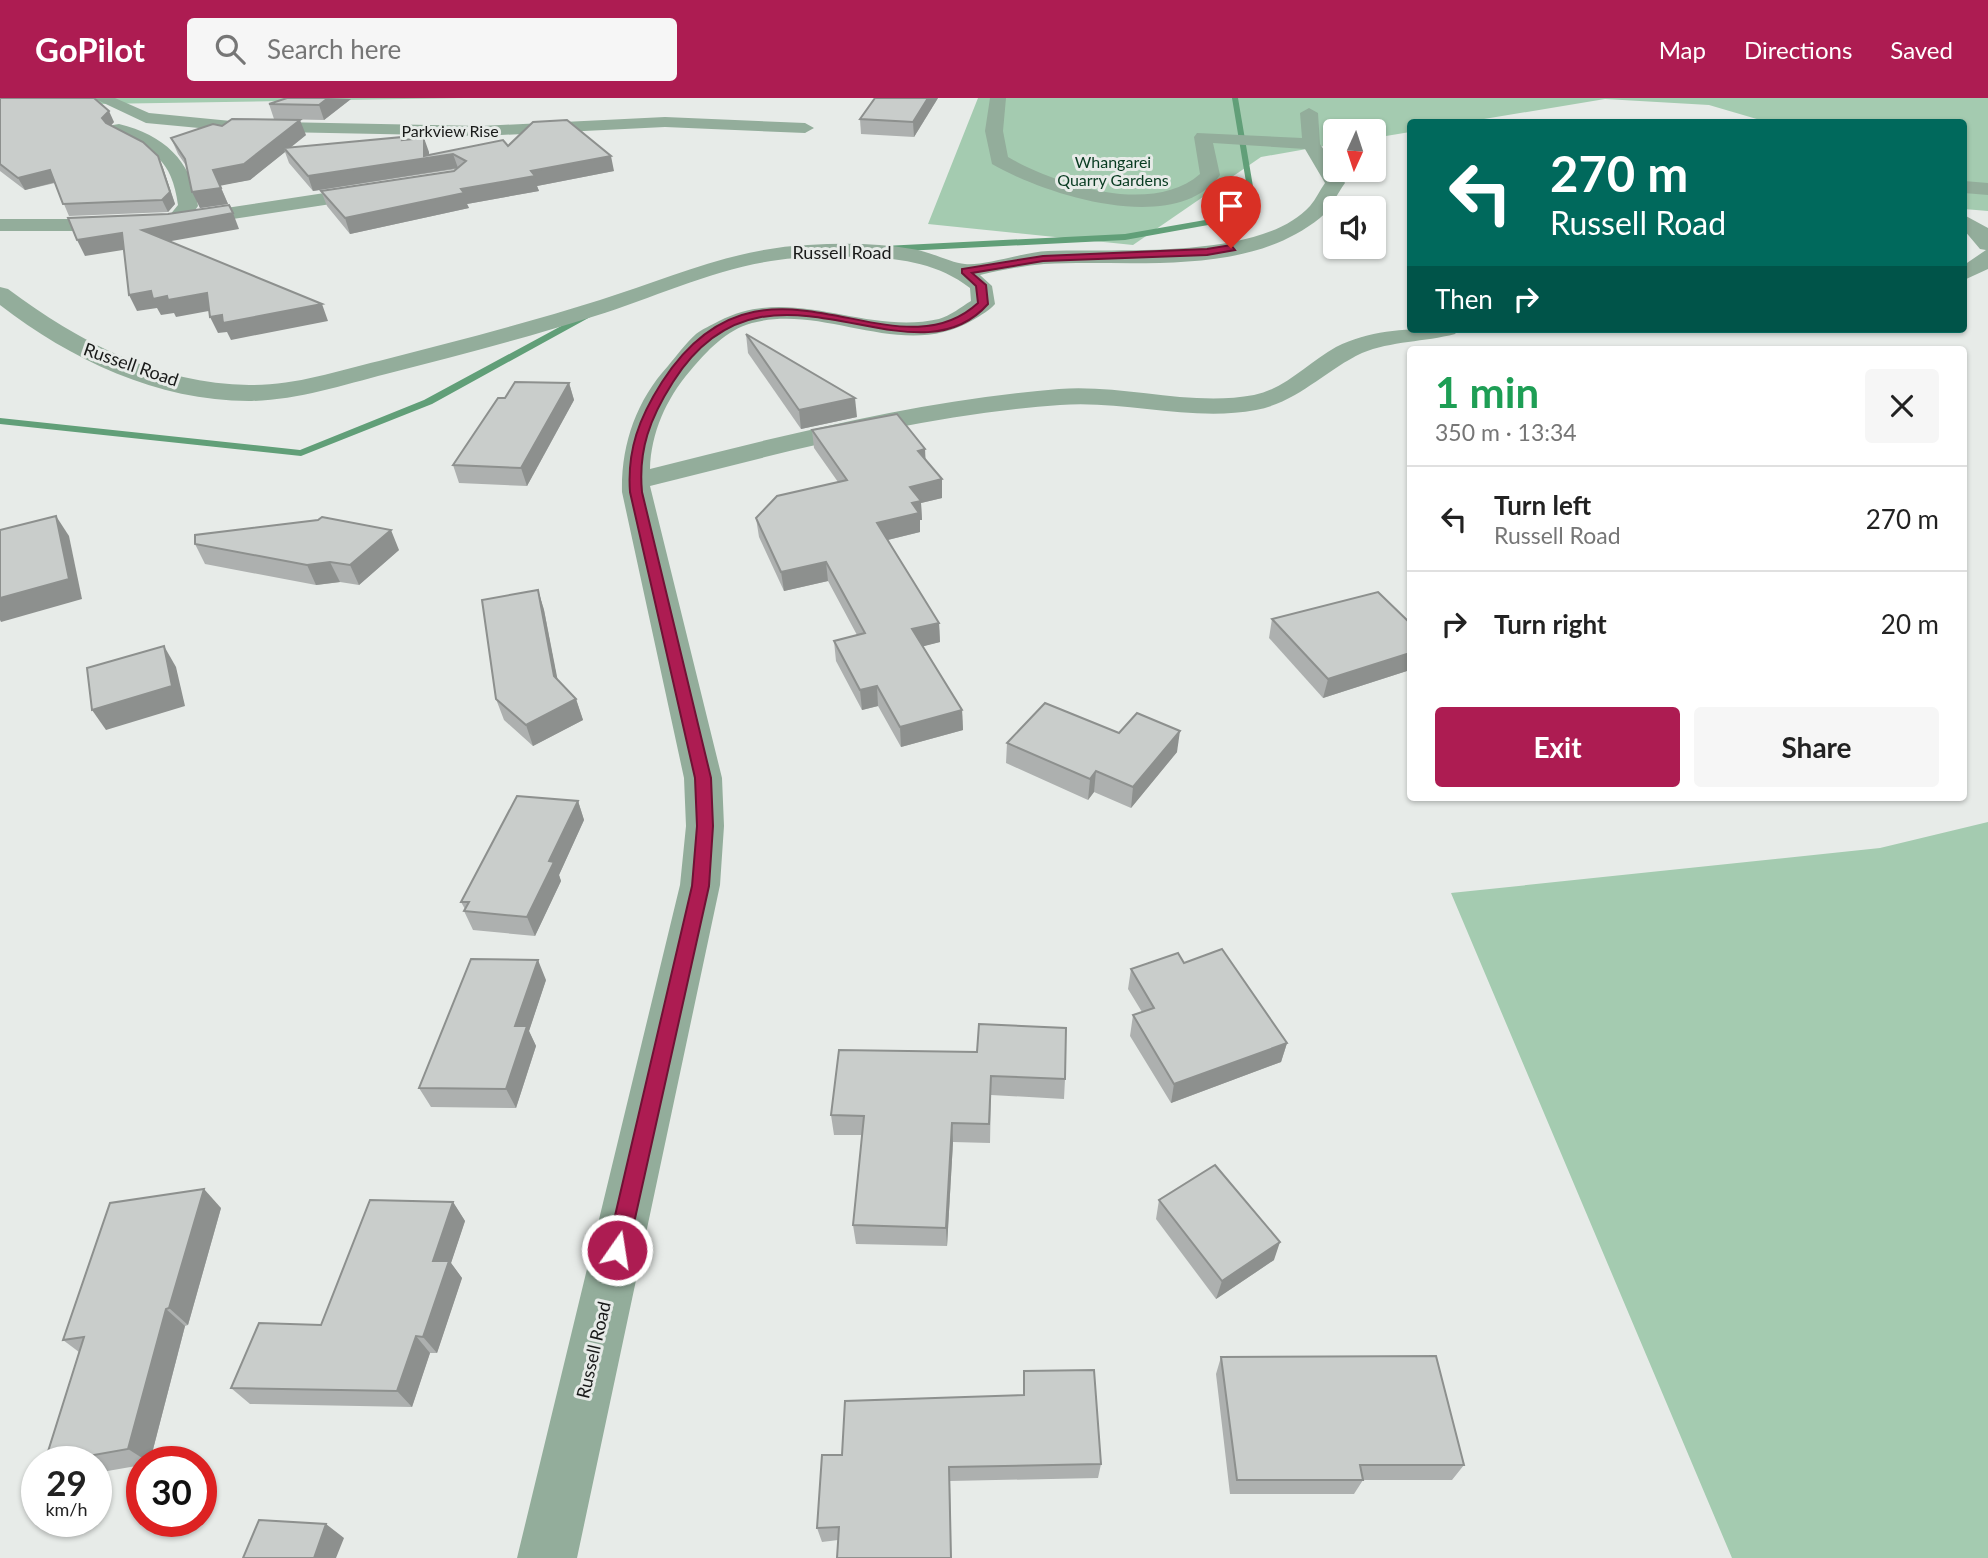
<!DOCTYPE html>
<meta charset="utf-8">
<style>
:root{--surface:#fff;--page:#f6f6f6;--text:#222;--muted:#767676;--line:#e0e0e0;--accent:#ad1c52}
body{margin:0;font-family:Lato,sans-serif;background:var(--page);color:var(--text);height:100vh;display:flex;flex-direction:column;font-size:26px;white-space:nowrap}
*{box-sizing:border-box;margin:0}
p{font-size:23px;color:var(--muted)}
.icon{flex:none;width:38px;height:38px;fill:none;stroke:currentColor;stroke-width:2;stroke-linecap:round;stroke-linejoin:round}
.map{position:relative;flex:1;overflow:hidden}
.sheet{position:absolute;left:1407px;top:248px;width:560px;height:455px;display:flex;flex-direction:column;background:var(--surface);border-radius:7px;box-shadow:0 2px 5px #0004}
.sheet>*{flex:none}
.banner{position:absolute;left:1407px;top:21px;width:560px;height:214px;border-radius:7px;box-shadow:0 2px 5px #0004;background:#00695c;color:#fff;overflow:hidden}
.needle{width:46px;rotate:183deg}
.fabs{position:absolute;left:1323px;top:21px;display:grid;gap:14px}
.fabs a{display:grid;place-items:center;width:63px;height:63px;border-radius:7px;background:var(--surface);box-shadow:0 2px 5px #0004;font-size:35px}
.speed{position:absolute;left:21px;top:1348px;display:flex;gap:14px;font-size:35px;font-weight:700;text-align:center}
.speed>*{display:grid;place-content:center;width:91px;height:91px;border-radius:50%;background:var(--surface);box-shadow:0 2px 5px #0004;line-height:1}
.speed small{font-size:18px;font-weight:400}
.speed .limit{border:10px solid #d22;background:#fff;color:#111}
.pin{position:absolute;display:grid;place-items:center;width:60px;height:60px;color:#fff;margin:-72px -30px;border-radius:50% 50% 50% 0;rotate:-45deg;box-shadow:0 0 7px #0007}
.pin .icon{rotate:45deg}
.me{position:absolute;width:77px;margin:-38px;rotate:13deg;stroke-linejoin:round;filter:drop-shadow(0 0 5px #0008)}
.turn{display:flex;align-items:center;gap:24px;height:147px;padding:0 28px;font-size:32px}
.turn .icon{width:91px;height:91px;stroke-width:2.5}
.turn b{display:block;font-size:49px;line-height:60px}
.then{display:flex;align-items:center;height:66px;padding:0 28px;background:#0003;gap:14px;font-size:26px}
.round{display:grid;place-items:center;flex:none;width:74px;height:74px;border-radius:7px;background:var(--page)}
.overview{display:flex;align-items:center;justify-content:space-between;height:119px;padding:0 28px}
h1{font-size:42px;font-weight:700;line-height:52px;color:#1e9e55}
.action{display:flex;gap:14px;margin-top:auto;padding:14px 28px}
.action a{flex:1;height:80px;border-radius:7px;background:var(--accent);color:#fff;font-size:28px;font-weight:700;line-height:80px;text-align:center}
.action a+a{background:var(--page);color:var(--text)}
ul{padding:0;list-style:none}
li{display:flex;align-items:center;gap:21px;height:105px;padding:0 28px;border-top:2px solid var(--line)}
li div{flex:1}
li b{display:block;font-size:26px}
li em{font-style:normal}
header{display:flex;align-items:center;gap:42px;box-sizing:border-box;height:98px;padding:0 35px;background:var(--accent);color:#fff}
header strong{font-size:33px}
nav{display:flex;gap:38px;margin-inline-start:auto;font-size:24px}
.search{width:490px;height:63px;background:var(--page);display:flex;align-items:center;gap:18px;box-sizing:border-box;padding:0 24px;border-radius:7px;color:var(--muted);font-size:26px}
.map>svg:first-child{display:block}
.green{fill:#a4cbb0}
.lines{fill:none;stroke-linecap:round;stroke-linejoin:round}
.stream{fill:#619f78;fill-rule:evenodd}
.minor{fill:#93ad9b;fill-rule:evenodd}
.wall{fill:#adb0af}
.shaded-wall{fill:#8d908e}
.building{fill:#c9cdcb;stroke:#8d908e;stroke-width:2}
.route{fill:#ad1c52;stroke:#701235;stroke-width:2}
.labels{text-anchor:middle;stroke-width:6;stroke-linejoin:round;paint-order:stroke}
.far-street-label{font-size:16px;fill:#191a19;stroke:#e7ebe8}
.far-park-label{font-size:16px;fill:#083b21;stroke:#e7ebe8}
.street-label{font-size:18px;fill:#191a19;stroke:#e7ebe8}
</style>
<header>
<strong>GoPilot</strong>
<div class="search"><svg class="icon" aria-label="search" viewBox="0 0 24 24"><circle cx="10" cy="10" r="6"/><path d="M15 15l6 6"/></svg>Search here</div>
<nav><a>Map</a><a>Directions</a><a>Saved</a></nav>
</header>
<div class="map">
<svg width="1988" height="1460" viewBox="0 0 1988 1460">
<rect width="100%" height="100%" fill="#e7ebe8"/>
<g class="green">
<path d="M 74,0 L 464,0 L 98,6 Z"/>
<path d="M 978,0 L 1988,0 L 1988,113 L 1964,111 L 1964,24 L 1767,24 L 1709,7 L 1605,1 L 1466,24 L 1410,24 L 1410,34 L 1374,40 L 1374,33 L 1335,33 L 1335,46 L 1261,59 L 1133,147 L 928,126 Z"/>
<path d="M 1988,724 L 1988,1460 L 1732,1460 L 1451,795 L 1880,750 Z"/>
</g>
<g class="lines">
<g class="stream">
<path d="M 1232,0 L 1238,0 L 1258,118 L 1125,142 L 884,154 L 880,151 L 884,148 L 1125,136 L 1251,114 Z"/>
<path d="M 589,213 L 592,214 L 592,218 L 432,306 L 301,358 L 0,326 L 0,320 L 300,352 L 424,302 Z"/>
</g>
<g class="minor">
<path d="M 93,0 L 115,0 L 149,15 L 231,23 L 481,28 L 665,19 L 805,25 L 814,30 L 805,35 L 665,29 L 481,38 L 231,33 L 146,25 Z"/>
<path d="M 990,0 L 1006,0 L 1003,33 L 1008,59 C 1057,87 1152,118 1200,76 L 1194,39 L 1197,35 L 1302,40 L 1300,15 L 1309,10 L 1318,15 L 1320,46 L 1345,85 C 1337,96 1330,112 1320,120 C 1245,180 1134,161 1044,166 C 1023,168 1001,172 980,177 L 992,188 L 995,206 C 989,213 981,217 973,222 C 902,264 826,205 752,225 C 726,232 707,253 690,273 C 666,301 651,335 650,371 C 785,337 920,302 1059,291 C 1123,286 1191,309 1254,297 C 1285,291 1309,264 1336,249 C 1376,229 1416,231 1459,231 L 1455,236 C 1425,244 1391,243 1362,255 C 1324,273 1298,304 1256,312 C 1192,324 1125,302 1060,307 C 920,317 786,354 650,388 L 722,680 L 724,728 L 720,787 L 577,1460 L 517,1460 L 680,787 L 686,728 L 684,680 L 622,394 C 621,347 636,303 668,268 C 677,257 686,245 696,236 C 702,231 712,227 719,223 C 792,185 864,238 939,221 C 950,218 961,209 971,203 L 970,190 C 939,166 904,161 866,159 C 835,158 802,158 771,163 C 711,172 653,200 595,218 C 526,240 456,258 386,276 C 343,287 297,302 252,303 C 160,304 71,262 0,207 L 0,189 L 8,191 C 79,244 159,286 249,287 C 293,288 337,273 379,263 C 453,244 527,225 600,202 C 669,180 735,150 808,147 C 842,145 878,145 912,151 C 929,153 951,165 965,166 C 985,168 1024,154 1048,153 C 1117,150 1260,163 1310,108 C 1316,101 1320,92 1325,85 L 1305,51 L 1213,45 L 1220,77 C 1176,139 1045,97 992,66 L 985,33 Z"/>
<path d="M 119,26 C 164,37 191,62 198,108 L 193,115 L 377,87 L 387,93 L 377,99 L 180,129 L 168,127 L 165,123 L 178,107 C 172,61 153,52 113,35 L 110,31 L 113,27 Z"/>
<path d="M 1964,83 L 1988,85 L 1988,97 L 1964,95 Z"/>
<path d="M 1964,117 L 1988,130 L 1988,171 L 1964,182 L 1964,167 L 1986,152 L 1980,151 L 1964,132 Z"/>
<path d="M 0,121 L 124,121 L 134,127 L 124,133 L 0,133 Z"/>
</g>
</g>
<g class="wall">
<path d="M 0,0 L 114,24 L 111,28 L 158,58 L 163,70 L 175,106 L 168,114 L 69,118 L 55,85 L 25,92 L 0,73 Z"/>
<path d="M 938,0 L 914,39 L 861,36 L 860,21 Z"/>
<path d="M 351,1 L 324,22 L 274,21 L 269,6 Z"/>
<path d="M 222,28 L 306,37 L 290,50 L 403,42 L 429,54 L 429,57 L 508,48 L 614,73 L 537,88 L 539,93 L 467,106 L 469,110 L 350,136 L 327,108 L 321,93 L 454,73 L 457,71 L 313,93 L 289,65 L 285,54 L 250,82 L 220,87 L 228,106 L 200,110 L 187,69 L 178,56 L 171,40 Z"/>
<path d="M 746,236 L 857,319 L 801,331 L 748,255 Z"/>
<path d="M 569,285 L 574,302 L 527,388 L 459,385 L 453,367 L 505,300 Z"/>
<path d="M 812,332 L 926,363 L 942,400 L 921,405 L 922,422 L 920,422 L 920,434 L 888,442 L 939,525 L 940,544 L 923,548 L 962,612 L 963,632 L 901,649 L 878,608 L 862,612 L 836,563 L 834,543 L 857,537 L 828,483 L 784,493 L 759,439 L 756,420 L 838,384 L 814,350 Z"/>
<path d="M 195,446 L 399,452 L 359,487 L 340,484 L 316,487 L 205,466 Z"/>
<path d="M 538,492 L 544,512 L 557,581 L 576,601 L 583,622 L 533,648 L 504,622 L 496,601 Z"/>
<path d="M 1272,521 L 1410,525 L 1410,572 L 1323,600 L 1269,540 Z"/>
<path d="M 1119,635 L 1177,654 L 1131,710 L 1094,694 L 1088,702 L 1006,665 L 1007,645 Z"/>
<path d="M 578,703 L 584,722 L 559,777 L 561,783 L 535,838 L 473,832 L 464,813 L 465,811 L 461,804 Z"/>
<path d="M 1184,865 L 1287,945 L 1281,964 L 1171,1005 L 1130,938 L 1133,917 L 1142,914 L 1128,891 L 1131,871 Z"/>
<path d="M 546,882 L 529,933 L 536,948 L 516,1010 L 431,1009 L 419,990 Z"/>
<path d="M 839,952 L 1065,981 L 1064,1001 L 991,997 L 990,1045 L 953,1044 L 947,1148 L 856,1146 L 853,1127 L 862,1037 L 834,1037 L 831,1017 Z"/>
<path d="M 1159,1102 L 1274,1162 L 1216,1201 L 1156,1121 Z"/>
<path d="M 453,1104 L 465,1123 L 451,1165 L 462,1180 L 437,1255 L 430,1255 L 412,1309 L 250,1306 L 231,1290 L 321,1227 Z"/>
<path d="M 221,1110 L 188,1227 L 185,1228 L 150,1363 L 142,1363 L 142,1367 L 96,1375 L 96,1363 L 45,1363 L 79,1254 L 63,1242 Z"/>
<path d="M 1221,1259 L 1464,1367 L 1452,1382 L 1363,1382 L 1354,1396 L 1230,1396 L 1216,1276 Z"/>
<path d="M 1024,1273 L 1101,1366 L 1098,1380 L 950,1383 L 838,1442 L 822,1444 L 817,1430 L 842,1357 L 1023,1297 Z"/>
</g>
<g class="shaded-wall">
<path d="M 328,0 L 351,1 L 324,22 L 319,7 Z"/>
<path d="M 928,0 L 938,0 L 914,39 L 913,24 Z"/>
<path d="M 109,13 L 114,24 L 107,31 L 102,20 Z"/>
<path d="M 300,22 L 306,37 L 286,53 L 284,50 L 285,54 L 250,82 L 219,88 L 213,72 Z"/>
<path d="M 424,40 L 429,54 L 429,59 L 453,56 L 458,70 L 313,93 L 308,78 L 424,58 Z"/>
<path d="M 158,58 L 163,70 L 175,106 L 168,114 L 162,102 Z"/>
<path d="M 611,58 L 614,73 L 537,88 L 539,93 L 467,106 L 469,110 L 350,136 L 345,120 L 531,73 Z"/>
<path d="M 50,72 L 56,84 L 25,92 L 18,80 Z"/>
<path d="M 221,90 L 228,106 L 200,110 L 192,94 Z"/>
<path d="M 233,115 L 239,131 L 149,147 L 142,132 Z"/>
<path d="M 122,135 L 129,151 L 85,158 L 77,142 Z"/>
<path d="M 151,193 L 167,198 L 207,195 L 214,212 L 176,219 L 174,215 L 161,217 L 157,210 L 137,213 L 129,197 Z"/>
<path d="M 322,206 L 328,223 L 231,242 L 227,234 L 218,235 L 210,219 Z"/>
<path d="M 569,285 L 574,302 L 527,388 L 521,370 Z"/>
<path d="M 855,300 L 857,319 L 801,331 L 799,312 Z"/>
<path d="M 925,351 L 926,370 L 918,353 Z"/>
<path d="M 942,381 L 942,400 L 921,405 L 922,422 L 920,422 L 920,434 L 879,444 L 877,425 L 910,389 Z"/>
<path d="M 56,418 L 69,438 L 82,501 L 1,524 L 0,522 L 0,500 Z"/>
<path d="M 391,432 L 399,452 L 359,487 L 350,467 Z"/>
<path d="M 330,464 L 340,484 L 316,487 L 307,467 Z"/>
<path d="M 826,464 L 828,483 L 784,493 L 781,474 Z"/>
<path d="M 538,492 L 544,512 L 561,599 L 554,578 Z"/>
<path d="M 939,525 L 940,544 L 913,551 L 912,531 Z"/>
<path d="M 164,548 L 176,569 L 185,608 L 106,632 L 92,612 Z"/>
<path d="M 1410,555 L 1410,572 L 1323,600 L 1328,581 Z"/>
<path d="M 877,588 L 878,608 L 862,612 L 860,592 Z"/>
<path d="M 576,601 L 583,622 L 533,648 L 526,627 Z"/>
<path d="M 962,612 L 963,632 L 901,649 L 900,629 Z"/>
<path d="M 1180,633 L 1177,654 L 1131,710 L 1133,689 Z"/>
<path d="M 1096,673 L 1094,694 L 1088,702 L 1090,681 Z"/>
<path d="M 578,703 L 584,722 L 559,777 L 561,783 L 535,838 L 527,819 L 549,763 Z"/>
<path d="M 538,862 L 546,882 L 529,933 L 536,948 L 516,1010 L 506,991 L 515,928 Z"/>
<path d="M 1287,945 L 1281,964 L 1171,1005 L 1174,986 Z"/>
<path d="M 952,1025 L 953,1044 L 947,1148 L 946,1130 Z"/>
<path d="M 204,1091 L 221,1110 L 188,1227 L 169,1210 Z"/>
<path d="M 453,1104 L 465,1123 L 451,1165 L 462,1180 L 437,1255 L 423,1239 L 433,1163 Z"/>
<path d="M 1280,1144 L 1274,1162 L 1216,1201 L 1222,1183 Z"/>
<path d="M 166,1211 L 185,1228 L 150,1363 L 147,1363 L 128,1351 Z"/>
<path d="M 416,1238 L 430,1255 L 412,1309 L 397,1293 Z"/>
<path d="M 949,1369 L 950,1383 L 951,1460 Z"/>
<path d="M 326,1426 L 344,1440 L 336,1460 L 314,1460 Z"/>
</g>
<g class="building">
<path d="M 0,0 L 94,0 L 109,13 L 102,20 L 106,25 L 143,44 L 158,58 L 170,94 L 162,102 L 63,106 L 50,72 L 18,80 L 0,66 Z"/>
<path d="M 287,0 L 328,0 L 319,7 L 269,6 Z"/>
<path d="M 875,0 L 928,0 L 913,24 L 860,21 Z"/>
<path d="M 232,21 L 300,22 L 244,66 L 213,72 L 221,90 L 192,94 L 185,61 L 171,40 L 213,26 L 222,28 Z"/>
<path d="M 567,22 L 611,58 L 531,73 L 535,78 L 461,91 L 464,95 L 345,120 L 321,93 L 454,73 L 466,63 L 453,56 L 308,78 L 284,50 L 403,39 L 402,42 L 424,40 L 424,58 L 503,42 L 508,48 L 533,24 Z"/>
<path d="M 229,107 L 233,115 L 142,132 L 322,206 L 223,225 L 222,217 L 210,219 L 207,195 L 168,202 L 167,198 L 153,201 L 151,193 L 129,197 L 122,135 L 77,142 L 68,120 L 168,116 Z"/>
<path d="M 746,236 L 855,300 L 799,312 Z"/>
<path d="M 515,284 L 569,285 L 521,370 L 453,367 L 498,300 L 505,300 Z"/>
<path d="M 897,316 L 925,351 L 918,353 L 942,381 L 910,389 L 921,403 L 912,405 L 919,415 L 877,425 L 939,525 L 912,531 L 962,612 L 900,629 L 877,588 L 860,592 L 834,543 L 865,535 L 826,464 L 781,474 L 756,420 L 777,398 L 847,382 L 812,332 Z"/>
<path d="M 56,418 L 69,481 L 0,500 L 0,432 Z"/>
<path d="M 322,419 L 391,432 L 350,467 L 330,464 L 307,467 L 195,446 L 195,437 L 318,422 Z"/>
<path d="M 538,492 L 554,578 L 576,601 L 526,627 L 496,601 L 482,502 Z"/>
<path d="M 1378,494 L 1410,525 L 1410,555 L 1328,581 L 1272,521 Z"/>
<path d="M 164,548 L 172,588 L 92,612 L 87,570 Z"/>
<path d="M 1045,605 L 1119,635 L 1137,615 L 1180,633 L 1133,689 L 1096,673 L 1090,681 L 1007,645 Z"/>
<path d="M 517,698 L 578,703 L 549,763 L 554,764 L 527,819 L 464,813 L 469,804 L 461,804 Z"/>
<path d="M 1222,851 L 1287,945 L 1174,986 L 1133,917 L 1154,910 L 1131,871 L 1178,855 L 1184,865 Z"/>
<path d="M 471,861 L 538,862 L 515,928 L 527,928 L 506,991 L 419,990 Z"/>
<path d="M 979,926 L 1066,930 L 1065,981 L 991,978 L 989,1026 L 952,1025 L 946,1130 L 853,1127 L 864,1018 L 831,1017 L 839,952 L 977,954 Z"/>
<path d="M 1215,1067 L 1280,1144 L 1222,1183 L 1159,1102 Z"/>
<path d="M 204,1091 L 169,1210 L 166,1211 L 128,1351 L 60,1363 L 45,1363 L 84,1239 L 63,1242 L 110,1105 Z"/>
<path d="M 370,1102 L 453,1104 L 433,1163 L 449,1163 L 423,1239 L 416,1238 L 397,1293 L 231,1290 L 259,1225 L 321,1227 Z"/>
<path d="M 1436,1258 L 1464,1367 L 1360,1367 L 1363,1382 L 1237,1382 L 1221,1259 Z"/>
<path d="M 1094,1272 L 1101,1366 L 949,1369 L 951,1460 L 837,1460 L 839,1429 L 817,1430 L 822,1357 L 842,1357 L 845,1303 L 1024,1297 L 1024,1273 Z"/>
<path d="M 259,1422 L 326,1426 L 314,1460 L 243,1460 Z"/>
</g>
<path class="route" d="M 1231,147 L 1235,152 L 1207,157 L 1043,163 L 972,175 L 986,187 L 988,206 C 910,294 767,135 673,284 C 650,320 638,352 642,394 L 711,680 L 713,728 L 709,788 L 628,1152 L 625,1159 L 617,1162 L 610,1159 L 607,1152 L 692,788 L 697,728 L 695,680 L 630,394 C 627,352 639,320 662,284 C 763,128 892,284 978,205 L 976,188 L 962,175 L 962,171 L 1043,158 L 1207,151 Z"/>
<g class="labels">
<g class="far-street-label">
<text x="450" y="39">Parkview Rise</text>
</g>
<g class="far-park-label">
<text x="1113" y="70">Whangarei<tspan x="1113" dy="18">Quarry Gardens</tspan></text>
</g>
<g class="street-label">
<text x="842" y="161">Russell Road</text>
<text transform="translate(131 267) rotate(19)" y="6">Russell Road</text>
<text transform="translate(594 1252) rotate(-77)" y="6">Russell Road</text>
</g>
</g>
</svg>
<div class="fabs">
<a><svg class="needle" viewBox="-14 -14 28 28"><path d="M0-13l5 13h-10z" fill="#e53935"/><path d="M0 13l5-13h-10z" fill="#767676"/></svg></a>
<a><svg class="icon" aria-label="sound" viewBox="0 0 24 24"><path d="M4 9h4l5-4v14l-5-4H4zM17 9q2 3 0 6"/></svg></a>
</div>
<div class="speed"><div>29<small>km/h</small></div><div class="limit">30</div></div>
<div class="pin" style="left:1231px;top:150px;background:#d93025"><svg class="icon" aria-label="arrive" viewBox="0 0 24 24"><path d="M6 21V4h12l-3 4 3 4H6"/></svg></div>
<svg class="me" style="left:617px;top:1152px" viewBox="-20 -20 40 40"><circle r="17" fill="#ad1c52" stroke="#fff" stroke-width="3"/><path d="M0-11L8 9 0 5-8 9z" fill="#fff"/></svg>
<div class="banner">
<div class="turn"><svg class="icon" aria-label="left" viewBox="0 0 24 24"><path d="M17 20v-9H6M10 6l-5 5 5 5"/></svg><div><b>270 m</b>Russell Road</div></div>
<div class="then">Then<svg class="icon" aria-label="right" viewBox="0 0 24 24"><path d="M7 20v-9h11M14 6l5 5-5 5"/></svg></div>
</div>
<section class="sheet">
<div class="overview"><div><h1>1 min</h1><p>350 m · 13:34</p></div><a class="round"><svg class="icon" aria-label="close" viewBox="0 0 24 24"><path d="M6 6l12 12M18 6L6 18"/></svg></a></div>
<ul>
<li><svg class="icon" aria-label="left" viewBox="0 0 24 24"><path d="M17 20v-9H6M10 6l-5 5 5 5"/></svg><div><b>Turn left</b><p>Russell Road</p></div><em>270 m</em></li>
<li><svg class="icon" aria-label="right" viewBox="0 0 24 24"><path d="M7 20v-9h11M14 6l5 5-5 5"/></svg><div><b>Turn right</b></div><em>20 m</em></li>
</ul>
<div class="action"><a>Exit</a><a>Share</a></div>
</section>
</div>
